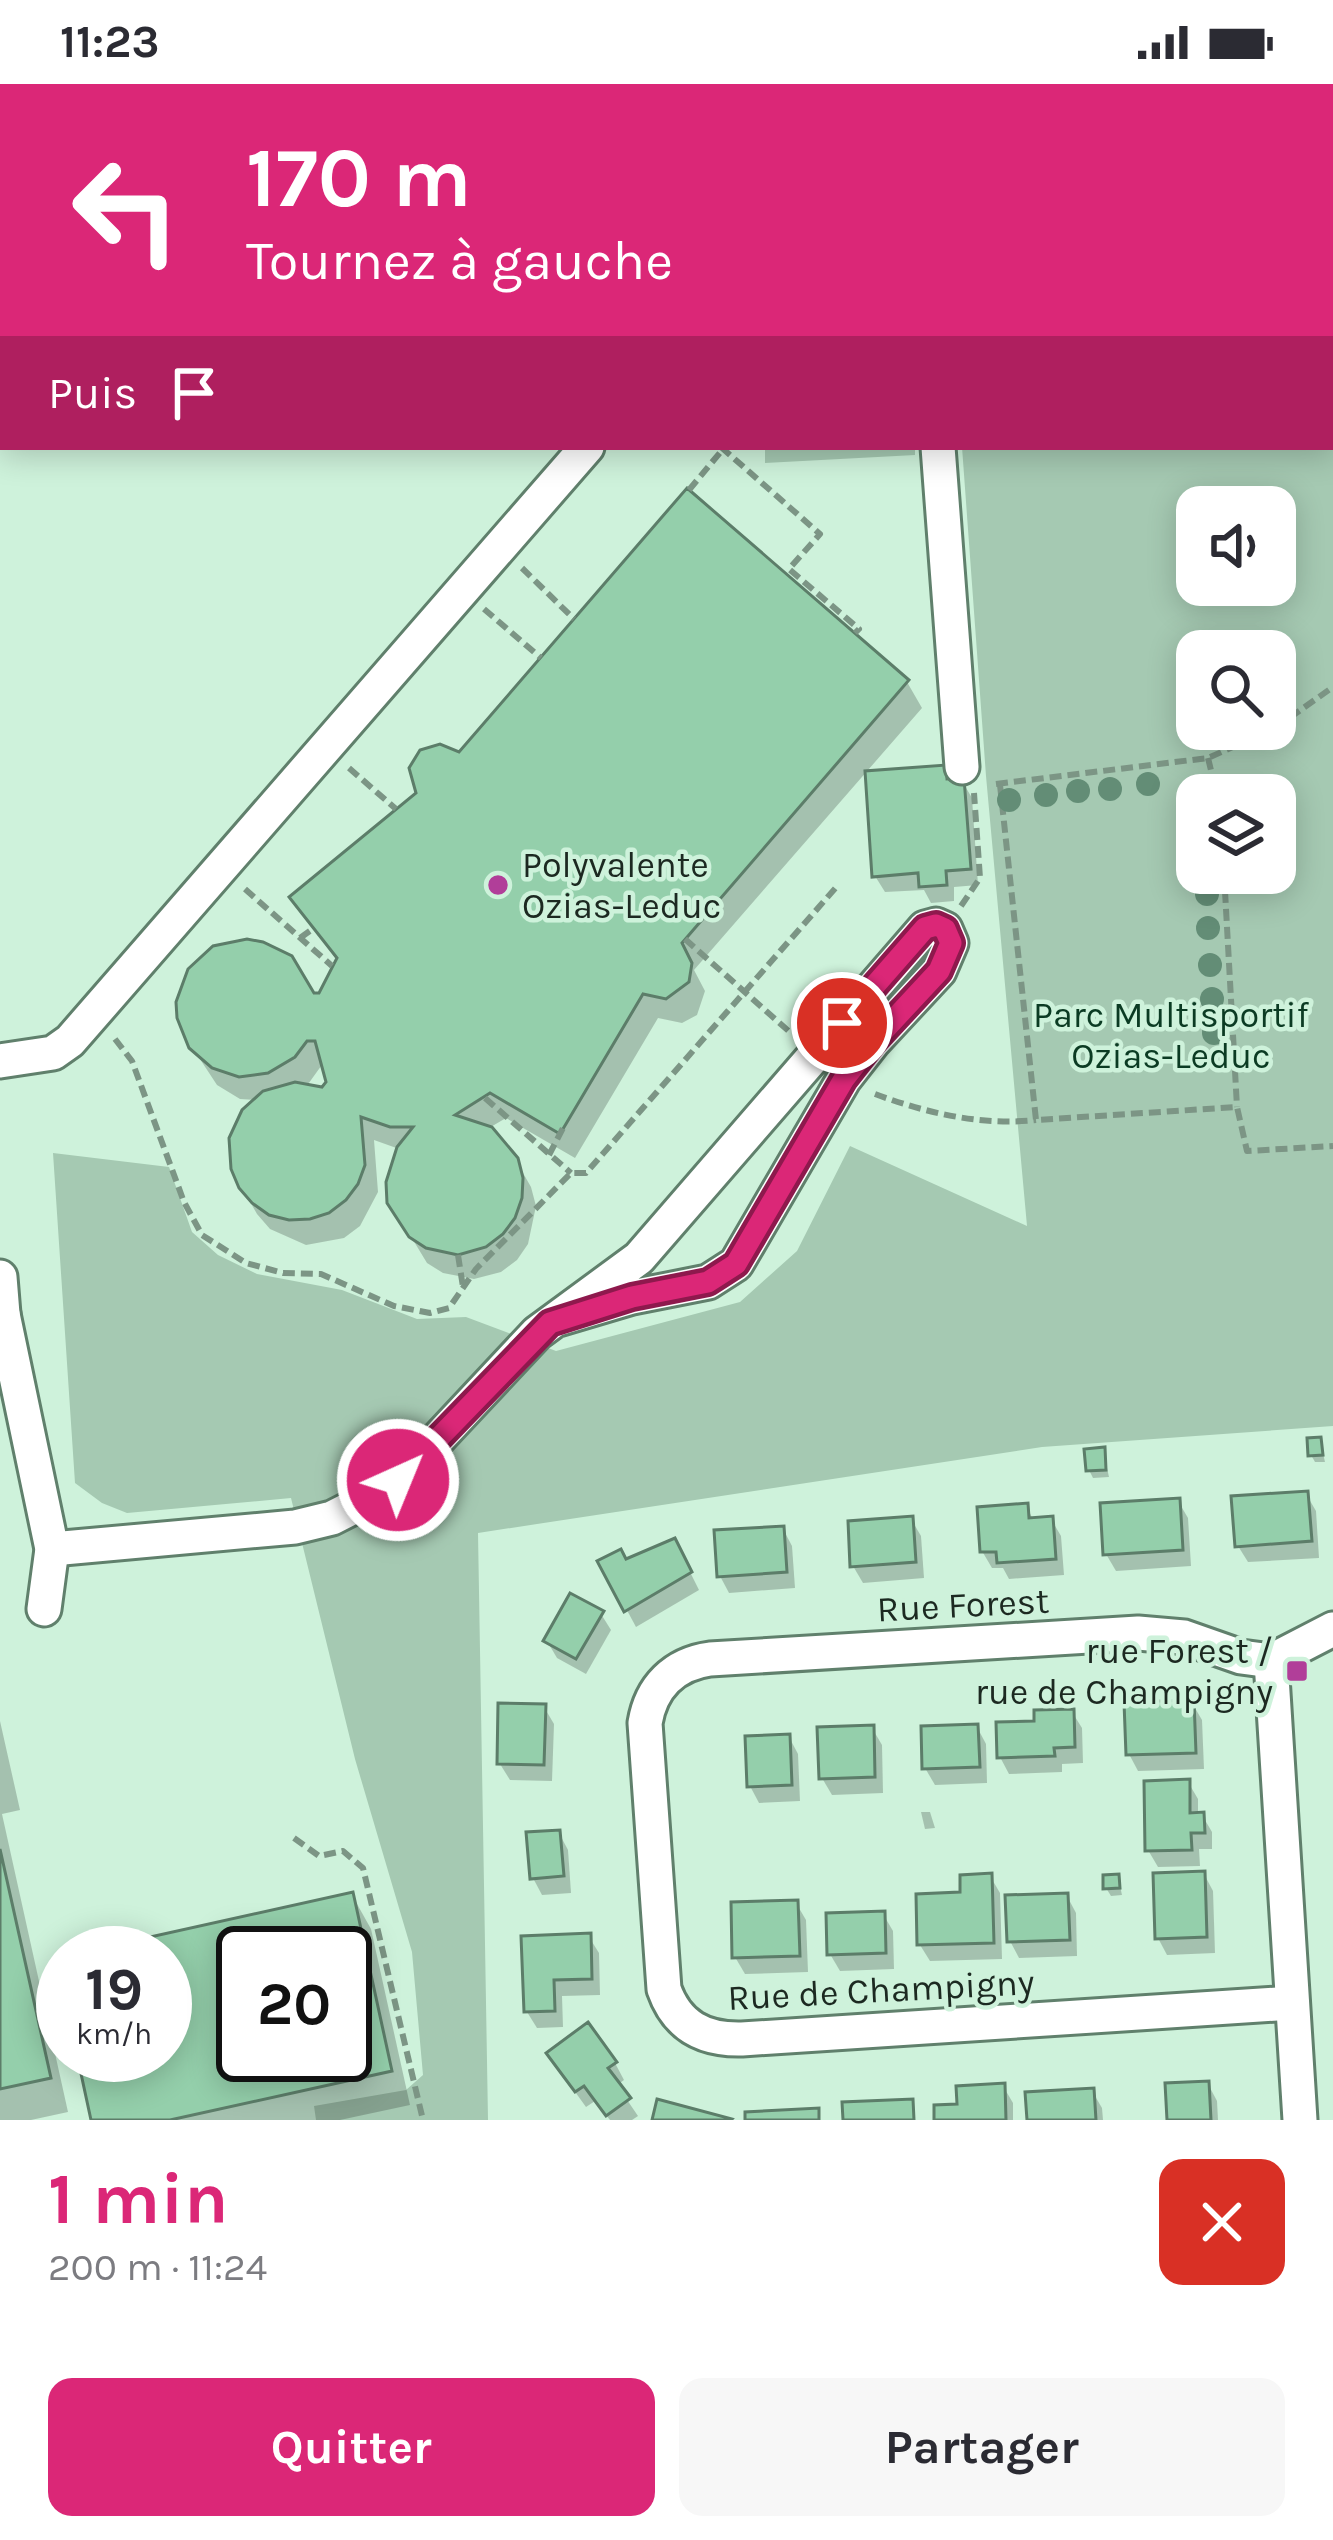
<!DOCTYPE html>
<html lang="fr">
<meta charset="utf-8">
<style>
:root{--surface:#fff;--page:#f7f7f7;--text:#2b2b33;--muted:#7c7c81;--accent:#db2777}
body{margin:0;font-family:Karla,sans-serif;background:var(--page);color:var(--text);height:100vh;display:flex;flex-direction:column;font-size:45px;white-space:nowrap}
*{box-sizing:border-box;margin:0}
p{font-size:39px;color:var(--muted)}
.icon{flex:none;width:66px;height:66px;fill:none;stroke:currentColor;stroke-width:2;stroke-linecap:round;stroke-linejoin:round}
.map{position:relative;height:2036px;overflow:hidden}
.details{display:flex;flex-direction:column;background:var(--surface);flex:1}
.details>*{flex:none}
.guide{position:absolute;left:0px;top:0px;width:1335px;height:366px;box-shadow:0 6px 30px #0003;background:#db2777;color:#fff;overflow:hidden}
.buttons{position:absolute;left:1176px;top:402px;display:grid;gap:24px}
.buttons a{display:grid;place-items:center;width:120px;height:120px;border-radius:24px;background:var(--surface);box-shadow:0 6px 30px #0003;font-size:60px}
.speed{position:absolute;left:36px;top:1842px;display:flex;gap:24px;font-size:60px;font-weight:700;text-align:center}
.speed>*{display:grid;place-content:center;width:156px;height:156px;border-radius:50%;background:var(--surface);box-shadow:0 6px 30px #0003;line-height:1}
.speed small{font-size:30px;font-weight:400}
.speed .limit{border:6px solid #111;border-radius:18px;background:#fff;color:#111}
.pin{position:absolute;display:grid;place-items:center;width:102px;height:102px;color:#fff;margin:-51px;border:6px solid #fff;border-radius:50%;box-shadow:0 3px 12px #0007}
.me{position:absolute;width:132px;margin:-66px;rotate:44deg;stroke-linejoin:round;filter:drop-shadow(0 0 9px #0008)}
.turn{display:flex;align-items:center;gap:42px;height:252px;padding:0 48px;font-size:54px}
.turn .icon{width:156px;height:156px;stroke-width:2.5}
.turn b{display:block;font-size:84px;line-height:102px}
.then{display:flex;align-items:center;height:114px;padding:0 48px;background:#0003;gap:24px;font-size:45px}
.round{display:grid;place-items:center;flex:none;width:126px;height:126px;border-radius:24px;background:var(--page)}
.overview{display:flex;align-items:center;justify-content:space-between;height:204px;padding:0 48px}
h1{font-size:72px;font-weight:700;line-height:90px;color:var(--accent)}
.primary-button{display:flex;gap:24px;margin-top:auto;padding:24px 48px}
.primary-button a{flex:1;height:138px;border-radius:24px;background:var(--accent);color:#fff;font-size:48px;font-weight:700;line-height:138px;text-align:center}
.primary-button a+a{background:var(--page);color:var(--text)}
.status{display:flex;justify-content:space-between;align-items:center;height:84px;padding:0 60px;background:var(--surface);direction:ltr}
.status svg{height:33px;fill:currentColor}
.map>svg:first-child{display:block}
.green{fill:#a5c9b2;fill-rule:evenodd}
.shadow{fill:#0003;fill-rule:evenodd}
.building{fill:#94cfab;stroke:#5c7d69;stroke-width:3;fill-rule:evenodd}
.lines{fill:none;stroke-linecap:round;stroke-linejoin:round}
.minor-casing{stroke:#60806c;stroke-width:39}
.path{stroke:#7c9585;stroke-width:6;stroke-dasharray:12 6;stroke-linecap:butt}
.minor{stroke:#fff;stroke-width:33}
.tree{fill:#638d76}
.route-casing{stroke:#8e194d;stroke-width:30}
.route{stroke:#db2777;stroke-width:21}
.poi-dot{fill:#b13e99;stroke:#cef2db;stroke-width:4.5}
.labels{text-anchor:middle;stroke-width:9;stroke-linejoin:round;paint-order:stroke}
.poi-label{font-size:36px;fill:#1c2921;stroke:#cef2db;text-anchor:start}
.park-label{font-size:36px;fill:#0b3b23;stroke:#cef2db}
.street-label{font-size:36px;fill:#1c2921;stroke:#cef2db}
</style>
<div class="status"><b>11:23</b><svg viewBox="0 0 49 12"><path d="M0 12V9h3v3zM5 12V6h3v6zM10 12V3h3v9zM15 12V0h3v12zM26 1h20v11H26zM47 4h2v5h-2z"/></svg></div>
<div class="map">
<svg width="1333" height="2036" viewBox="0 0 1333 2036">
<rect width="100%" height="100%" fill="#cef2db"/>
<g class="green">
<path d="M 1333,150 L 1333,1342 L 1042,1363 L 478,1449 L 488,2036 L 316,2036 L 314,2022 L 406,2006 L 423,1991 L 412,1868 L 355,1675 L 291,1414 L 127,1429 L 102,1419 L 75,1399 L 53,1069 L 169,1083 L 192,1148 L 218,1171 L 257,1190 L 342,1206 L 417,1235 L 466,1233 L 556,1267 L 740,1218 L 797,1167 L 850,1062 L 1027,1142 L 986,692 L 962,363 L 1332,363 ZM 1197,423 L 1275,423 L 1275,501 L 1197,501 ZM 1197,567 L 1275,567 L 1275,645 L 1197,645 ZM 1197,711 L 1275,711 L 1275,789 L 1197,789 Z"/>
<path d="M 765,363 L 915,363 L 915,371 L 765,379 Z"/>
</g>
<g class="shadow">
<rect x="388" y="0" width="61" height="3"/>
<path d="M 584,0 L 640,0 L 642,3 L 584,3 Z"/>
<rect x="909" y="0" width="73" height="3"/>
<rect x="1003" y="0" width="70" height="3"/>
<path d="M 3,67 L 3,120 L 0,120 L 0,68 Z"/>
<path d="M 907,598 L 922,624 L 694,886 L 705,907 L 697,931 L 682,939 L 658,934 L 575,1074 L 506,1034 L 489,1044 L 515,1075 L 531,1103 L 536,1122 L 528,1160 L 517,1176 L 501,1188 L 474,1195 L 443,1189 L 427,1179 L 390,1118 L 402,1066 L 374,1056 L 378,1108 L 360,1142 L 344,1154 L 306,1161 L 270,1145 L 257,1130 L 241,1102 L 258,1016 L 240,1015 L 217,1001 L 192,963 L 312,911 L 321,913 L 338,878 L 293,813 L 460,672 ZM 324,978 L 329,998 L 323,1006 L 306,1003 Z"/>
<path d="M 945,684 L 953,698 L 962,697 L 972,714 L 978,801 L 954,803 L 954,817 L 931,819 L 924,806 L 885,808 L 875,792 Z"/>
<path d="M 1320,1356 L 1325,1378 L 1315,1378 L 1311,1371 Z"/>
<path d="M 1103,1366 L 1109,1393 L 1093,1394 L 1089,1386 Z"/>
<path d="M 1306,1410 L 1316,1427 L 1319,1474 L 1248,1478 L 1238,1462 Z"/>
<path d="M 1178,1417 L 1188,1434 L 1191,1482 L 1116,1487 L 1106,1470 Z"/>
<path d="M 1026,1422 L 1034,1437 L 1051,1435 L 1061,1452 L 1064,1491 L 1009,1495 L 1003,1484 L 992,1484 L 982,1467 Z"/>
<path d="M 911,1435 L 921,1452 L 924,1494 L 863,1499 L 853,1482 Z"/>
<path d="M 783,1445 L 792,1462 L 795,1504 L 729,1509 L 720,1492 Z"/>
<path d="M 683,1474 L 699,1506 L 636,1543 L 601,1478 Z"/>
<path d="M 601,1530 L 611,1546 L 586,1590 L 557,1574 L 547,1557 Z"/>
<path d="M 1192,1619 L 1202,1636 L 1204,1685 L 1138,1687 L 1129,1670 Z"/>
<path d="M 544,1623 L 554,1640 L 552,1697 L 510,1696 L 500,1680 Z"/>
<path d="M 1072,1628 L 1082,1644 L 1083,1679 L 1062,1680 L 1062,1688 L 1009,1690 L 1000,1673 L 1037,1640 Z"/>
<path d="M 0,1637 L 20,1726 L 2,1730 L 68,2028 L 31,2036 L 0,2036 Z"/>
<path d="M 977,1643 L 986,1660 L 987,1699 L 935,1701 L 925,1684 Z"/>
<path d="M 872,1644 L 882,1661 L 883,1709 L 832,1711 L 822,1694 Z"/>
<path d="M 789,1653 L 798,1670 L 800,1717 L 759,1719 L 750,1702 Z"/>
<path d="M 1188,1698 L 1198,1715 L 1198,1732 L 1202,1731 L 1212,1748 L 1212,1765 L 1199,1765 L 1200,1782 L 1158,1783 L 1148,1766 Z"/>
<path d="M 921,1728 L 930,1728 L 935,1744 L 925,1745 Z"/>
<path d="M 559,1749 L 568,1766 L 571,1809 L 542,1811 L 533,1794 Z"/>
<path d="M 1204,1790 L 1213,1807 L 1215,1869 L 1167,1871 L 1158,1854 Z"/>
<path d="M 990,1792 L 1000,1809 L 1002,1875 L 930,1877 L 920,1861 L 963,1811 Z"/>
<path d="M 1118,1793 L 1122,1811 L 1111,1812 L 1106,1804 Z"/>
<path d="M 352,1811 L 371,1845 L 410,2021 L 340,2036 L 95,2036 L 80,1971 L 165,1971 L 165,1869 L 92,1869 ZM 243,1869 L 345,1869 L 345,1971 L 243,1971 Z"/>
<path d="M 1067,1812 L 1076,1829 L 1077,1872 L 1019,1874 L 1010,1857 Z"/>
<path d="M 796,1819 L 806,1836 L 808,1888 L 745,1890 L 735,1873 Z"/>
<path d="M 883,1830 L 893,1847 L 894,1885 L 840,1887 L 830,1870 Z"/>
<path d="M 589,1853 L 599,1869 L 600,1911 L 562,1912 L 563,1943 L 537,1944 L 527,1928 Z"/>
<path d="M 615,1979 L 624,1996 L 617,2001 L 638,2032 L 632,2036 L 610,2036 L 595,2017 L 586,2023 L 560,1987 Z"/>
<path d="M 1208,2000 L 1217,2017 L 1218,2036 L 1170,2036 Z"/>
<path d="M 1003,2002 L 1013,2019 L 1013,2036 L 937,2036 Z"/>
<path d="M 1092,2007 L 1102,2024 L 1103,2036 L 1030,2036 Z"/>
</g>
<g class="building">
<path d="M 794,0 L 876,0 L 877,3 L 795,3 Z"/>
<rect x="1097" y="0" width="76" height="3"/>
<path d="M 687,404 L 909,596 L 682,859 L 692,879 L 689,898 L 666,915 L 643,910 L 560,1050 L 490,1009 L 455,1031 L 492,1043 L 518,1074 L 523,1094 L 522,1114 L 515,1134 L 503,1150 L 486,1163 L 458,1171 L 426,1164 L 409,1153 L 387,1119 L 386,1098 L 397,1063 L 413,1043 L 390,1043 L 361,1033 L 365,1081 L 358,1100 L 346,1116 L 329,1129 L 310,1135 L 289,1136 L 269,1131 L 252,1119 L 239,1104 L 231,1085 L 229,1054 L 242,1026 L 263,1007 L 295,998 L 322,1003 L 326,998 L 315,957 L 307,957 L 295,973 L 268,989 L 239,993 L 212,984 L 189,964 L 177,934 L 176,918 L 188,885 L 213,862 L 247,855 L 263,858 L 292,872 L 314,909 L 319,909 L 337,874 L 289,813 L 416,709 L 409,684 L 420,666 L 440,660 L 459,668 Z"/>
<path d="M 946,681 L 947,695 L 964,694 L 971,785 L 946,787 L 947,801 L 919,803 L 918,789 L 872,793 L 865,687 Z"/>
<path d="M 1321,1353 L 1323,1371 L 1308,1372 L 1307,1354 Z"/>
<path d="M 1105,1363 L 1106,1386 L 1086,1387 L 1084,1365 Z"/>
<path d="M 1308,1407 L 1312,1457 L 1235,1463 L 1231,1412 Z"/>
<path d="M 1180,1414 L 1183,1466 L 1103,1471 L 1100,1419 Z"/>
<path d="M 1028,1419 L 1029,1434 L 1053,1432 L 1056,1475 L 997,1479 L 996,1468 L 980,1468 L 977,1423 Z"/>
<path d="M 913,1432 L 916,1478 L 850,1483 L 848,1437 Z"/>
<path d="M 784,1442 L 787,1488 L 717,1493 L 714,1446 Z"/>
<path d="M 675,1454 L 692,1488 L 624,1528 L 597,1477 L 621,1465 L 626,1475 Z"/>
<path d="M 570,1509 L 604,1527 L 576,1575 L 543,1557 Z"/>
<path d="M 1194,1616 L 1196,1669 L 1126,1671 L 1124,1618 Z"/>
<path d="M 498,1619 L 546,1620 L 544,1681 L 497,1680 Z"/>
<path d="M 1074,1625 L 1075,1663 L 1054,1664 L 1055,1672 L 997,1674 L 996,1638 L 1034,1637 L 1034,1626 Z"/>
<path d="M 978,1640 L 980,1683 L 922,1685 L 921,1642 Z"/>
<path d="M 874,1641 L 875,1693 L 819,1695 L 817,1643 Z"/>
<path d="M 790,1650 L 792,1701 L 747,1703 L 745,1652 Z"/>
<path d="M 1190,1695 L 1190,1729 L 1204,1728 L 1205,1749 L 1191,1749 L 1192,1766 L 1145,1767 L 1144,1697 Z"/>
<path d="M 560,1746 L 564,1792 L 530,1795 L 526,1748 Z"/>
<path d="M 0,1765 L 51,1994 L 0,2005 Z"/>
<path d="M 1205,1787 L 1207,1853 L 1155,1855 L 1153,1789 Z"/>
<path d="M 992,1789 L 994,1859 L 917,1861 L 916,1810 L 960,1808 L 960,1791 Z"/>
<path d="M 1119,1790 L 1120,1804 L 1103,1805 L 1103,1791 Z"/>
<path d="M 353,1808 L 392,1987 L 170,2036 L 91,2036 L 77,1971 L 165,1971 L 165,1869 L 78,1869 ZM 243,1869 L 345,1869 L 345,1971 L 243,1971 Z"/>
<path d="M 1068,1809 L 1070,1856 L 1007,1858 L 1005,1811 Z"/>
<path d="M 798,1816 L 800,1872 L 732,1874 L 731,1818 Z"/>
<path d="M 885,1827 L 886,1869 L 827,1871 L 826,1829 Z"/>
<path d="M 591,1849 L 592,1895 L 554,1896 L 555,1927 L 524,1928 L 521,1852 Z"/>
<path d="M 588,1938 L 617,1978 L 608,1984 L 631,2014 L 606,2032 L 584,2002 L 575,2008 L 546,1969 Z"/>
<path d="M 1209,1997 L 1211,2036 L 1167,2036 L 1165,1999 Z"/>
<path d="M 1005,1999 L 1006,2036 L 934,2036 L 934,2021 L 957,2020 L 956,2002 Z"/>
<path d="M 1094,2004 L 1096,2036 L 1027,2036 L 1025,2008 Z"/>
<path d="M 657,2015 L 732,2035 L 731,2036 L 652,2036 Z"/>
<path d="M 913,2015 L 914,2036 L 843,2036 L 842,2018 Z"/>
<path d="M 819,2024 L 819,2036 L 745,2036 L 745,2028 Z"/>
</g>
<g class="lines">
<g class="minor-casing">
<g id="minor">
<path d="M 307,0 L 307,3"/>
<path d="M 702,0 L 703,3"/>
<path d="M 1332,11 L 1333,11"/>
<path d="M 1332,109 L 1333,109"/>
<path d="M 0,196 L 3,196"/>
<path d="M 938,363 L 962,683"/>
<path d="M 0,977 L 53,969 L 70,957 L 587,363"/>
<path d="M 0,1193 L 3,1230 L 0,1231"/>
<path d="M 3,1230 L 52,1465 L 44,1525"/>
<path d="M 52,1465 L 295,1443 L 332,1434 L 383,1408 L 420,1374 L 537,1249 L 639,1174 L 925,844 L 936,841 L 945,845 L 951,859 L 939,887 L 873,958 L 844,995 L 736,1180 L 708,1198 L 632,1213 L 558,1235"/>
<path d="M 1271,1577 L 1300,2036"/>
<path d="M 1292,1919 L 742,1955 C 704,1956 677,1942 664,1905 L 645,1639 C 651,1603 674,1580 710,1575 L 1138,1549 L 1184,1553 L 1241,1573 L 1271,1577 L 1333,1545"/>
</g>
</g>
<g class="path">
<path d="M 721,363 L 820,450 L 789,485 L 859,545 L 855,549"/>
<path d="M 689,406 L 723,365"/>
<path d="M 522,484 L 574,535"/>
<path d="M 484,525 L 541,574"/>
<path d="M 1275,644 L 1333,603"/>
<path d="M 1208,674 L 1217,711"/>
<path d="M 349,684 L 396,725"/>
<path d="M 996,700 L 1208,674 L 1273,645"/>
<path d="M 1000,701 L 1036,1036 L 1237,1023 L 1247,1067 L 1333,1062"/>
<path d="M 1224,789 L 1237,1023"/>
<path d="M 245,805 L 332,882"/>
<path d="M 961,822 L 980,794 L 974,709"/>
<path d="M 300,854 L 314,844"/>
<path d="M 685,855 L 792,950"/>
<path d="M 115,955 L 132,977 L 184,1118 L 202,1151 L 246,1179 L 283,1189 L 321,1190 L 394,1222 L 430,1229 L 449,1224 L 476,1185 L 571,1089 L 586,1089 L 839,800"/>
<path d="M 875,1010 C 926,1029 982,1042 1036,1036"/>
<path d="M 485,1014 L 571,1089"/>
<path d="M 549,1071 L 564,1042"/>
<path d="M 458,1171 L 463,1203"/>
<path d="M 294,1754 L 319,1772 L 343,1767 L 363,1784 L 423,2036"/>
</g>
<use href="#minor" class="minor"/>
</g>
<g class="tree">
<circle cx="1148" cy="700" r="12"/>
<circle cx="1110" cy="705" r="12"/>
<circle cx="1078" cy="707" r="12"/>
<circle cx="1046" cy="711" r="12"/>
<circle cx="1009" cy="716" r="12"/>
<circle cx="1207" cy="810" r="12"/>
<circle cx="1208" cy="844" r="12"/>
<circle cx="1210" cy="881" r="12"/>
<circle cx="1212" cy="915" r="12"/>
<circle cx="1214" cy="949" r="12"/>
</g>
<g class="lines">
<g class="route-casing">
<path id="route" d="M 398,1396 L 550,1239 L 632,1213 L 708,1198 L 736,1180 L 844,995 L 873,958 L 939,887 L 951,859 L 945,845 L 936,841 L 925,844 L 842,939"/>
</g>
<use href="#route" class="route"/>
</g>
<g class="poi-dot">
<circle cx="498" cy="801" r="12"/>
<rect x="1285" y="1575" width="24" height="24" rx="6"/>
</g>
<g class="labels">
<g class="poi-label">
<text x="522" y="793">Polyvalente<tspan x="522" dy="41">Ozias-Leduc</tspan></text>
<text x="1273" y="1579" text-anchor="end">rue Forest /<tspan x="1273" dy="41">rue de Champigny</tspan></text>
</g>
<g class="park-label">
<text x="1171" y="943">Parc Multisportif<tspan x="1171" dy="41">Ozias-Leduc</tspan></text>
</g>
<g class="street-label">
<text transform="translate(963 1520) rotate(-3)" y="13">Rue Forest</text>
<text transform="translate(881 1905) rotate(-3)" y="13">Rue de Champigny</text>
</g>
</g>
</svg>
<div class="buttons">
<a><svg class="icon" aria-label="sound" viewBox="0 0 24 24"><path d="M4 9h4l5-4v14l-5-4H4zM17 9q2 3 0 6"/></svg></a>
<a><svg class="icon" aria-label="search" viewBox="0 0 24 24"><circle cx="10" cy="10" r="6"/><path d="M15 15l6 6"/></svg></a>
<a><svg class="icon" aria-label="layers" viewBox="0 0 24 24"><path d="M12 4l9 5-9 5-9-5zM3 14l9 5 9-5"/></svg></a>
</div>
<div class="speed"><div>19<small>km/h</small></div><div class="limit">20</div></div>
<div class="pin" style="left:842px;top:939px;background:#d93025"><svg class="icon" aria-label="arrive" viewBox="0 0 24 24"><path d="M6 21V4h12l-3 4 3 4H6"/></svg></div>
<svg class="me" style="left:398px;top:1396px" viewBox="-20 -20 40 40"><circle r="17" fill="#db2777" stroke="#fff" stroke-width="3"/><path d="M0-11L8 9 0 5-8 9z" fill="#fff"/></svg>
<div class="guide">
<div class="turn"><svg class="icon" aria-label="left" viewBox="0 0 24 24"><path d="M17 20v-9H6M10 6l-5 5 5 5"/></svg><div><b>170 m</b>Tournez à gauche</div></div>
<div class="then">Puis<svg class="icon" aria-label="arrive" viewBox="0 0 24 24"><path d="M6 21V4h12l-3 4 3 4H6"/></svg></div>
</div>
</div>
<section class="details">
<div class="overview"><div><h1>1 min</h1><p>200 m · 11:24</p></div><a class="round" style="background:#d93025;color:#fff"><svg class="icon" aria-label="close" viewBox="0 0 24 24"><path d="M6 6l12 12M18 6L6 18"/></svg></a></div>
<div class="primary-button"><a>Quitter</a><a>Partager</a></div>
</section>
